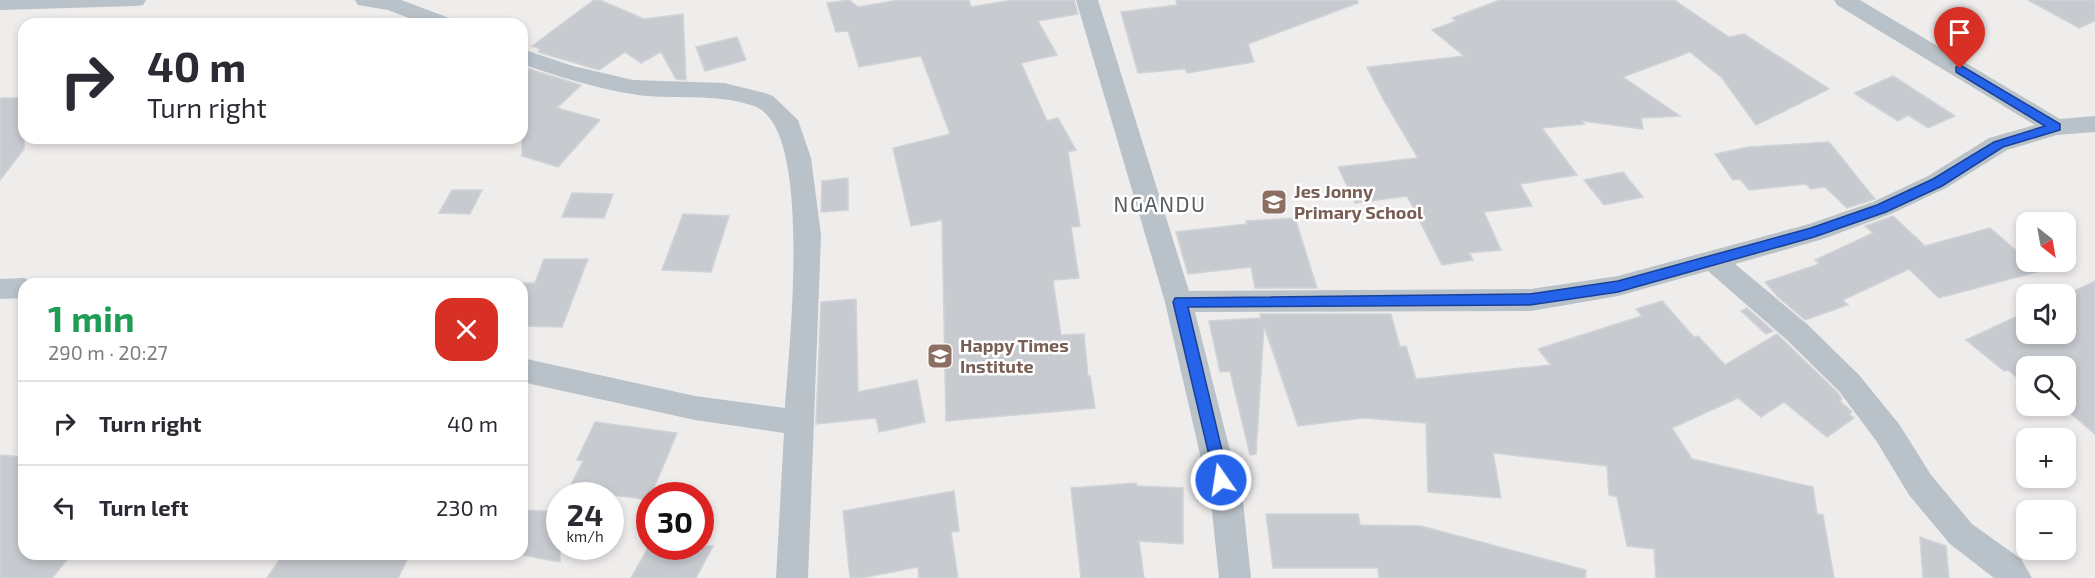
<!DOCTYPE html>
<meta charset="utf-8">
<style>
:root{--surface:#fff;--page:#f7f7f7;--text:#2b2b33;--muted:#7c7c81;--line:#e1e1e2}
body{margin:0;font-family:"Exo 2",sans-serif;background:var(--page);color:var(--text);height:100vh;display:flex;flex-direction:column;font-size:22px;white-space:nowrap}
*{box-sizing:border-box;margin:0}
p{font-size:20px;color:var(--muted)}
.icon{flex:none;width:33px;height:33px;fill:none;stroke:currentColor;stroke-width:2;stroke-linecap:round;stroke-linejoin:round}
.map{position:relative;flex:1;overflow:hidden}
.side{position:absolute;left:18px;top:278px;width:510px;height:282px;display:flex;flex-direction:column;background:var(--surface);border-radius:18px;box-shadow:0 3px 9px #0003}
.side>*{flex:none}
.banner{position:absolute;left:18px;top:18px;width:510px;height:126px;border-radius:18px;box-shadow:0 3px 9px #0003;background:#fff;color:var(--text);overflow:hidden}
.needle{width:39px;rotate:149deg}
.buttons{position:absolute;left:2016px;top:212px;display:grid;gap:12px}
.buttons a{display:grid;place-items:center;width:60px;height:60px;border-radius:12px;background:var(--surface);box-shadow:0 3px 9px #0003;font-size:30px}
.speed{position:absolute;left:546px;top:482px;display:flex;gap:12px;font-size:30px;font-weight:700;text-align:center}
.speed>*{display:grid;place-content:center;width:78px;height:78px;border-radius:50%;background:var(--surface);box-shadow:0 3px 9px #0003;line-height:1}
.speed small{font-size:15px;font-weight:400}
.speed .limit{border:9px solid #d22;background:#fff;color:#111}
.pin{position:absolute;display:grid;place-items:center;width:51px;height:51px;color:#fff;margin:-62px -26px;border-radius:50% 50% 50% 0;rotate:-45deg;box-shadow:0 0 6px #0007}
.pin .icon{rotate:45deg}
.me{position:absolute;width:66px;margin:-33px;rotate:347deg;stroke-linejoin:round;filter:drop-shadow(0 0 4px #0008)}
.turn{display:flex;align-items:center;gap:21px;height:126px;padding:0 30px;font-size:27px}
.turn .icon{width:78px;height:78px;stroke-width:2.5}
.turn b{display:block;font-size:42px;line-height:51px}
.round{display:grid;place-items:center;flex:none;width:63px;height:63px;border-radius:18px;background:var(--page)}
.overview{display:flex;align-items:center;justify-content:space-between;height:102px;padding:0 30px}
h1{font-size:36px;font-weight:700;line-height:45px;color:#1e9e55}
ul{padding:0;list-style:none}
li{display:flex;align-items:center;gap:18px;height:84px;padding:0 30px;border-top:2px solid var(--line)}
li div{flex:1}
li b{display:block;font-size:22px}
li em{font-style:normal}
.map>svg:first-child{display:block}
.building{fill:#c7cacf;stroke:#d0d3d7;stroke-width:1.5}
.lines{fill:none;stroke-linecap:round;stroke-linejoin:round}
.street{fill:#b8c2c8;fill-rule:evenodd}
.route{fill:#2563eb;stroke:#184099;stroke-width:1.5}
.labels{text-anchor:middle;stroke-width:5;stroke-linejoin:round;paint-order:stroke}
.education-label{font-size:18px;font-weight:bold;fill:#785e54;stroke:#fff;text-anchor:start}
.quarter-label{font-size:21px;letter-spacing:1.5px;fill:#595d60;stroke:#fff}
</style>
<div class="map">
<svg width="2095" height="578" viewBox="0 0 2095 578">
<rect width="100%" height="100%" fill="#efecec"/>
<g class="building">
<path d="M 594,0 L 600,0 L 644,19 L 683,14 L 686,80 L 676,79 L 661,52 L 641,63 L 625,52 L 599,70 L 538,52 L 540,49 L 532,46 Z"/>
<path d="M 849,0 L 858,7 L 899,0 L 969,0 L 971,7 L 1013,0 L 1074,0 L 1078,14 L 1038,21 L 1057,55 L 1021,63 L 1047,121 L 1058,118 L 1076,150 L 1068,152 L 1080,226 L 1071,227 L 1079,278 L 1053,280 L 1061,335 L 1084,334 L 1088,377 L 1090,376 L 1095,408 L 946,421 L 942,220 L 911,226 L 893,148 L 950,134 L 921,56 L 859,67 L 848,31 L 836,32 L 827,3 Z"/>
<path d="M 1176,0 L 1357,0 L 1358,3 L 1248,44 L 1254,62 L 1187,73 L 1185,69 L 1138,73 L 1121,12 L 1177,5 Z"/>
<path d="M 1500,0 L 1674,0 L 1729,37 L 1744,34 L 1829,89 L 1756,125 L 1722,78 L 1690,52 L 1623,77 L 1680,116 L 1641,118 L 1643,129 L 1582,121 L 1584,124 L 1542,128 L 1577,175 L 1520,184 L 1532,206 L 1484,212 L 1501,250 L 1469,253 L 1473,260 L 1442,265 L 1407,196 L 1355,203 L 1338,167 L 1418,158 L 1383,99 L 1367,67 L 1464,56 L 1432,30 L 1456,21 L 1452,18 Z"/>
<path d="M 2028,0 L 2095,0 L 2095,21 L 2079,28 Z"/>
<path d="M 737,37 L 746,60 L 705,71 L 696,47 Z"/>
<path d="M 529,69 L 581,85 L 557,108 L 600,120 L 558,167 L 522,156 L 522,82 Z"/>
<path d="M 1893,76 L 1955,116 L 1928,128 L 1908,115 L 1898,121 L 1854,93 Z"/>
<path d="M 0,98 L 24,98 L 24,149 L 0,180 Z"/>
<path d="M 1829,142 L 1875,199 L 1847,208 L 1825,187 L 1811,189 L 1806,184 L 1749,190 L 1740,179 L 1733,180 L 1715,154 L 1749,147 Z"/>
<path d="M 1623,172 L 1643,197 L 1604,205 L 1584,180 Z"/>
<path d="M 848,178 L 848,210 L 821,212 L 822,181 Z"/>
<path d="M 452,190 L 482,190 L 470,214 L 439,213 Z"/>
<path d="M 572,193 L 613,194 L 604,218 L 562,217 Z"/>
<path d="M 683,214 L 729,216 L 711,272 L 662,270 Z"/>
<path d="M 1893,216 L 1925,246 L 1990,228 L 2040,271 L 1939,298 L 1909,269 L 1843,300 L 1848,305 L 1805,320 L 1778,297 L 1765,282 L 1819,264 L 1815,260 L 1873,233 L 1865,226 Z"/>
<path d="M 1295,218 L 1317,288 L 1255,288 L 1251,267 L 1188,274 L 1176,232 L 1247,224 L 1246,221 Z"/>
<path d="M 544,259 L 588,259 L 562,327 L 522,326 L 522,283 L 535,283 Z"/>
<path d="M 2095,281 L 2095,434 L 2061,405 L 2066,405 L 2066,366 L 2026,366 L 2026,385 L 2008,370 L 2004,371 L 1966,340 L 2026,312 L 2026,333 L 2066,333 L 2066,295 Z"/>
<path d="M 856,299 L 858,392 L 917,380 L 925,422 L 879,432 L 876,418 L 816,424 L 821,302 Z"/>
<path d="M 1662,301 L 1694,337 L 1698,336 L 1725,365 L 1777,334 L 1837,392 L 1842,399 L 1840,401 L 1852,412 L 1849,414 L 1854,418 L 1827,437 L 1784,402 L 1761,417 L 1738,398 L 1672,428 L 1692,459 L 1813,487 L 1817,514 L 1823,515 L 1834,578 L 1656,578 L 1654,549 L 1627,546 L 1617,497 L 1609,495 L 1607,466 L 1493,453 L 1501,498 L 1428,492 L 1426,423 L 1363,418 L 1298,426 L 1264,326 L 1256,454 L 1250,455 L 1230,371 L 1220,372 L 1209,321 L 1261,318 L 1260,314 L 1391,314 L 1400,347 L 1406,346 L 1416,379 L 1551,365 L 1538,349 L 1642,316 L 1636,309 Z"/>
<path d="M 1747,308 L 1773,331 L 1766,334 L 1741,311 Z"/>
<path d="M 595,422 L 677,433 L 649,500 L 569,489 L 583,461 L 577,460 Z"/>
<path d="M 0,455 L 24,457 L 24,554 L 72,554 L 52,578 L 0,578 Z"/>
<path d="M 1136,483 L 1137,486 L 1183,488 L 1183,544 L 1139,541 L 1144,578 L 1081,578 L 1071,488 Z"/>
<path d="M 954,491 L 959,531 L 951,532 L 958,578 L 919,578 L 918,567 L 862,578 L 850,578 L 843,511 Z"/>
<path d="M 522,510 L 560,512 L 560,562 L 522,555 Z"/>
<path d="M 1266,514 L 1358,514 L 1360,525 L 1421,526 L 1586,570 L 1585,578 L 1379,578 L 1378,568 L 1273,568 Z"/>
<path d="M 1920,537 L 1946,546 L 1949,578 L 1923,578 Z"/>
<path d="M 649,546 L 713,546 L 696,578 L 631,578 Z"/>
<path d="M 283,554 L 410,554 L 398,578 L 267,578 Z"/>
</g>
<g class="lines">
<g class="street">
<path d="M 0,0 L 146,0 L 143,5 L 135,6 L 0,10 Z"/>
<path d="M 355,0 L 401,0 L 452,19 L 455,24 L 424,24 L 388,10 L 358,5 Z"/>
<path d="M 1076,0 L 1098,0 L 1189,291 L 1531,289 L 1618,276 L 1809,224 L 1873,202 L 1928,176 L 1989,138 L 2035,125 L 1837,5 L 1834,0 L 1860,0 L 2060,119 L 2095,116 L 2095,132 L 2057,135 L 2007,150 L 1946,188 L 1891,214 L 1823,239 L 1735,264 L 1808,325 L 1859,375 L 1899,424 L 1931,475 L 1972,524 L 2021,559 L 2032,578 L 1994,578 L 1950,544 L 1909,495 L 1877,442 L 1839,391 L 1788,341 L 1708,271 L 1618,296 L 1531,311 L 1195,312 L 1243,502 L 1251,578 L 1219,578 L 1211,502 L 1165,302 Z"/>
<path d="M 522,49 L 573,66 L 633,80 L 724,83 L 765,93 L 773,96 L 798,120 L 811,158 L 821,235 L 808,578 L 776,578 L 784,433 L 695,420 L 522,382 L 522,358 L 695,396 L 785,408 C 788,354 815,127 754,106 C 714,92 673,101 632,94 C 594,88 558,76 522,64 Z"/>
<path d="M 24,278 L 35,284 L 24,284 L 24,298 L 0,299 L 0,279 Z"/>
</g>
</g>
<path class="route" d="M 1960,65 L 2060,124 L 2060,130 L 2003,147 L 1942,186 L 1886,212 L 1814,237 L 1618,292 L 1530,305 L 1188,307 L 1229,480 L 1227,485 L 1221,487 L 1216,485 L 1173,302 L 1175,298 L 1530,294 L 1618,281 L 1811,228 L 1877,205 L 1933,179 L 1994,142 L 2045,126 L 1956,72 L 1956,67 Z"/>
<defs>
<g id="school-square" transform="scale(1.35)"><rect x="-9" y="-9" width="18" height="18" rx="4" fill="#8d6e63" stroke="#fff"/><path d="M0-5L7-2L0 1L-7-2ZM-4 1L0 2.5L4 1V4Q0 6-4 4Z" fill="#fff"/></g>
</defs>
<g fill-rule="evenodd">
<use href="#school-square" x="1274" y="202"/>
<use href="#school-square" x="940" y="356"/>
</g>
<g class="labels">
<g class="education-label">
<text x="1294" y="198">Jes Jonny<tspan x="1294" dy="21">Primary School</tspan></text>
<text x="960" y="352">Happy Times<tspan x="960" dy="21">Institute</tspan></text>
</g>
<g class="quarter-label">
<text x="1160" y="212">NGANDU</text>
</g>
</g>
</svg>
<div class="buttons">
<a><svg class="needle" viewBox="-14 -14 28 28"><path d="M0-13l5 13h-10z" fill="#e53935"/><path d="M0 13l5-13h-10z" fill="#7c7c81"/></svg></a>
<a><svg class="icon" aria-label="sound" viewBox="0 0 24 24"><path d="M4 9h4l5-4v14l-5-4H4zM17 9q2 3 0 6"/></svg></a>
<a><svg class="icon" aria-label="search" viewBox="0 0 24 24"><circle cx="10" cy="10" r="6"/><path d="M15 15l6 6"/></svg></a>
<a>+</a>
<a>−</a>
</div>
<div class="speed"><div>24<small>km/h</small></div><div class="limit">30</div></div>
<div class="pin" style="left:1960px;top:69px;background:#d93025"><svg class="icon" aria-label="arrive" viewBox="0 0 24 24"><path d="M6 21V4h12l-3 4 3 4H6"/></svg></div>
<svg class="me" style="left:1221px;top:480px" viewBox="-20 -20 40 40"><circle r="17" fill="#2563eb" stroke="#fff" stroke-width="3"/><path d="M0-11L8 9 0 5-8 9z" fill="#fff"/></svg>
<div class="banner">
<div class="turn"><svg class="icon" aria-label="right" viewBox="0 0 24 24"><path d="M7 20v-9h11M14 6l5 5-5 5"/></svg><div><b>40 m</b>Turn right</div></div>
</div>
<section class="side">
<div class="overview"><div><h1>1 min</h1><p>290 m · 20:27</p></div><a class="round" style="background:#d93025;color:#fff"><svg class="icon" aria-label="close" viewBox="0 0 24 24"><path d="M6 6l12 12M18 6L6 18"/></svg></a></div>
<ul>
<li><svg class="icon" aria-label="right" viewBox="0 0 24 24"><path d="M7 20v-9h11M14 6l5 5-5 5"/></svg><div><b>Turn right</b></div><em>40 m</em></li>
<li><svg class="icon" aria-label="left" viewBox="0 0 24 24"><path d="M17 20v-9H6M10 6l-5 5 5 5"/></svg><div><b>Turn left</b></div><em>230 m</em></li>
</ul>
</section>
</div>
